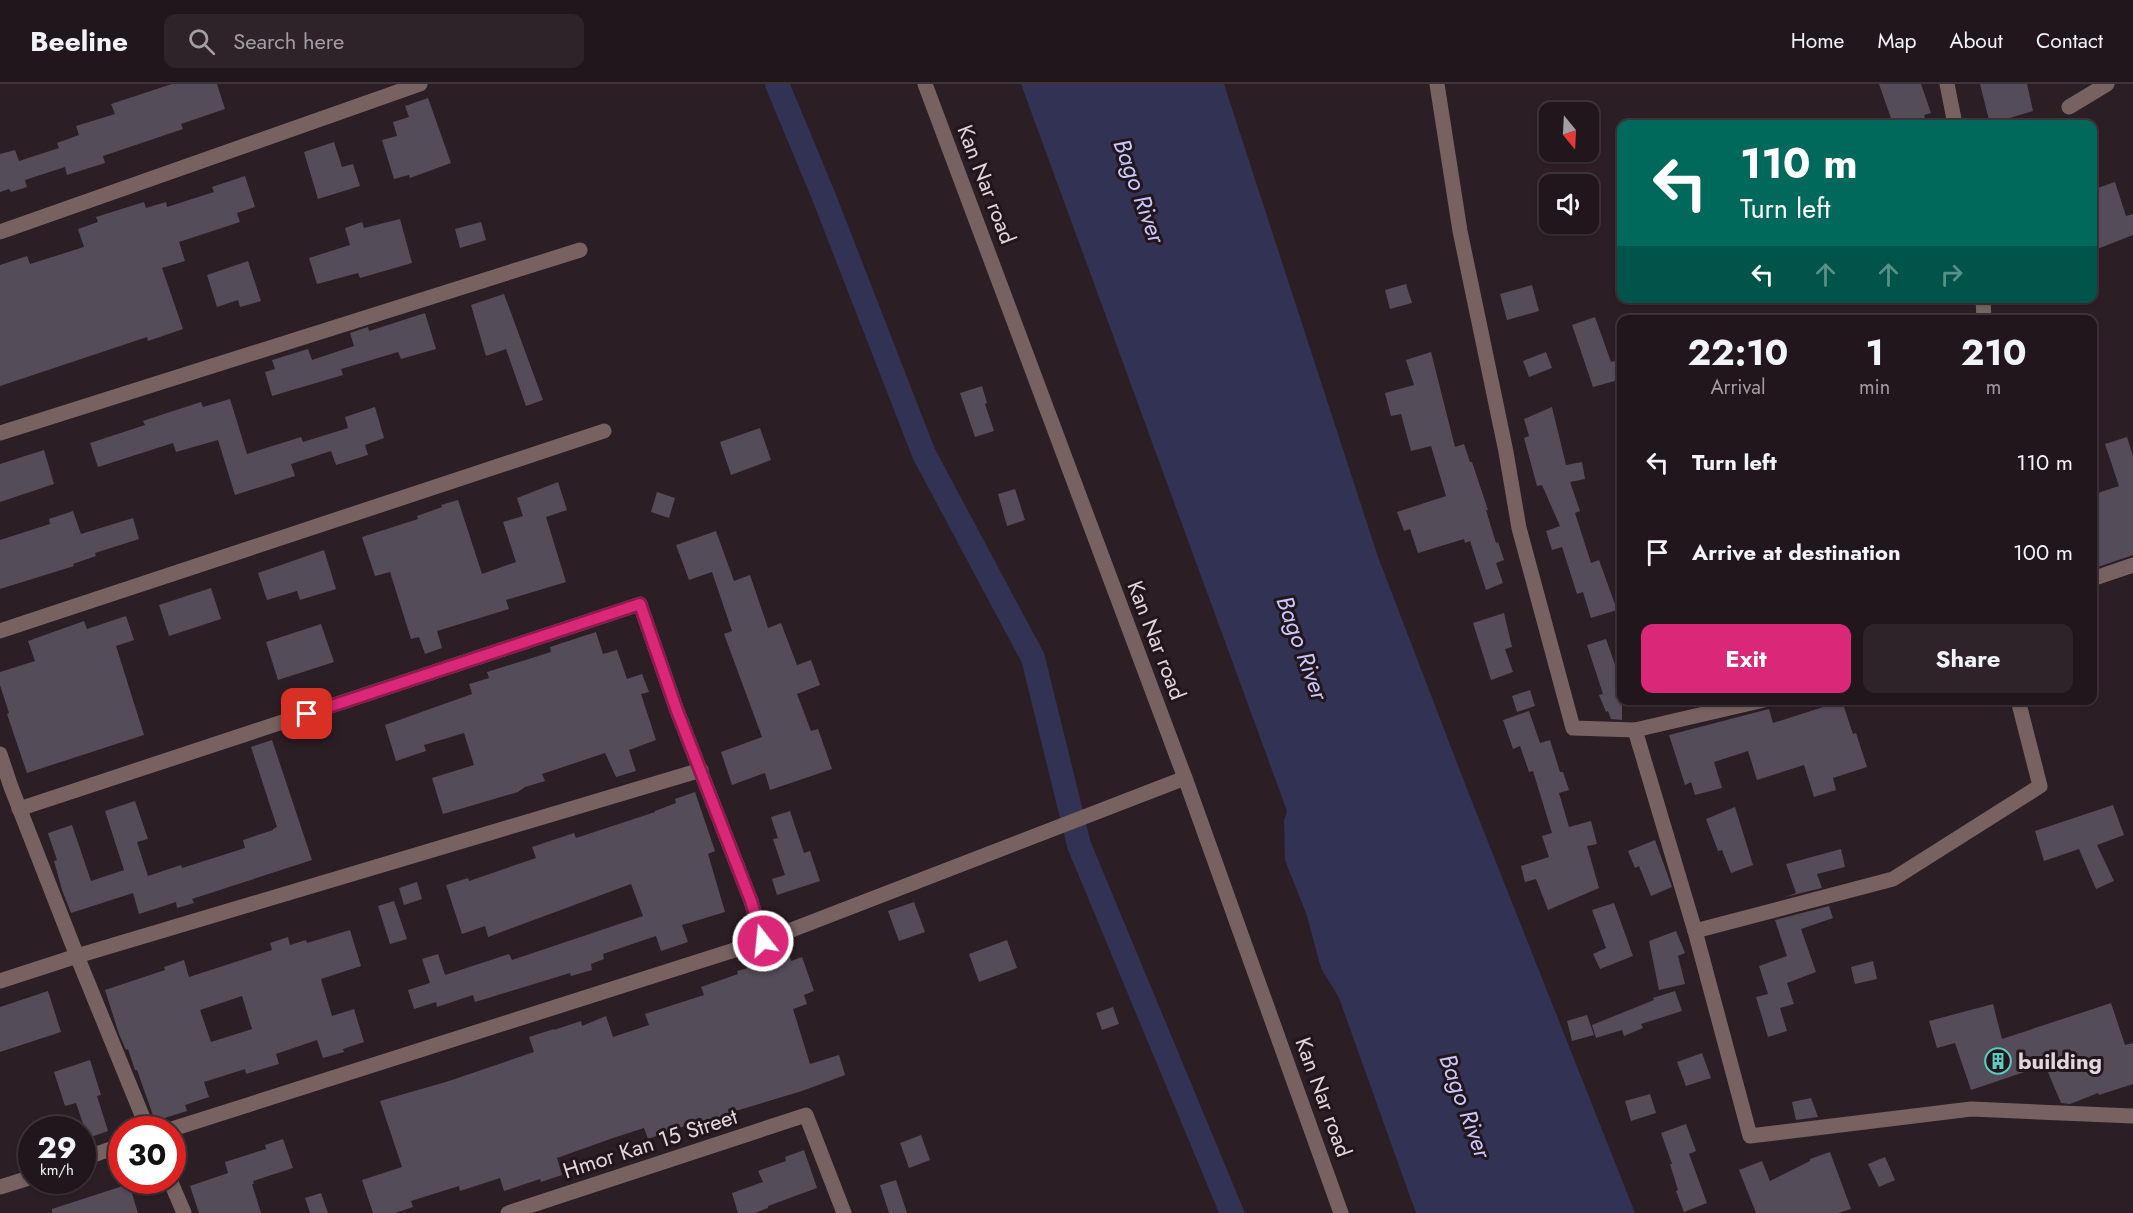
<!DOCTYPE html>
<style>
:root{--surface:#21161c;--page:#2d2329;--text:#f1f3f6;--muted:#a29fa3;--line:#3e353b;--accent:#db2777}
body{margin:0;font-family:Jost,sans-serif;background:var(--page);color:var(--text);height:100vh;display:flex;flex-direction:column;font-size:22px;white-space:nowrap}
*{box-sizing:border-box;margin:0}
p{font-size:20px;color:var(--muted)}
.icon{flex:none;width:33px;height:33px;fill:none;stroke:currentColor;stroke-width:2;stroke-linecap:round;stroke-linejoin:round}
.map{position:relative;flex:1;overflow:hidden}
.side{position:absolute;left:1617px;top:231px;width:480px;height:390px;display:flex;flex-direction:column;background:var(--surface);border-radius:12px;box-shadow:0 2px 4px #0004,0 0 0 2px var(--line)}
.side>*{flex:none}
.hud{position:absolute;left:1617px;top:36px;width:480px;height:183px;border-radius:12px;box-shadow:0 2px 4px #0004,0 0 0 2px var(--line);background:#00695c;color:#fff;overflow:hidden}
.needle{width:39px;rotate:162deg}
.buttons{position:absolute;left:1539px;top:18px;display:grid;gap:12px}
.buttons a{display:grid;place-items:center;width:60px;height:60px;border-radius:12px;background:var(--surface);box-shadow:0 2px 4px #0004,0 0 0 2px var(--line);font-size:30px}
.speed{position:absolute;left:18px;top:1032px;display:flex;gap:12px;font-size:30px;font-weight:700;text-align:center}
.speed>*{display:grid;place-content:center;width:78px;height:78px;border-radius:50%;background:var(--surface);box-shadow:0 2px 4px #0004,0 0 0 2px var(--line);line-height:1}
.speed small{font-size:15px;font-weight:400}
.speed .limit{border:9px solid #d22;background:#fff;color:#111}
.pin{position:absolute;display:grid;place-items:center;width:51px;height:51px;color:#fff;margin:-26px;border-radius:12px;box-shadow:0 3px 9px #0006}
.me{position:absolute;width:66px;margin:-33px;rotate:344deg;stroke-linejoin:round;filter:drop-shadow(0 0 4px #0008)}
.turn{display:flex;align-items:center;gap:21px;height:126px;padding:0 24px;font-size:27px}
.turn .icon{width:78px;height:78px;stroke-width:2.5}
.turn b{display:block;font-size:42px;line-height:51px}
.lanes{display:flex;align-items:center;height:57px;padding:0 24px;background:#0003;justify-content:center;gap:30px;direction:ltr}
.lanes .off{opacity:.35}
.eta{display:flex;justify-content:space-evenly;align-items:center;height:102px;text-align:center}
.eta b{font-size:36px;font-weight:700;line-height:42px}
.primary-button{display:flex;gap:12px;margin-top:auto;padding:12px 24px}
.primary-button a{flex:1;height:69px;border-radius:12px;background:var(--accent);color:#fff;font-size:24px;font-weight:700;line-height:69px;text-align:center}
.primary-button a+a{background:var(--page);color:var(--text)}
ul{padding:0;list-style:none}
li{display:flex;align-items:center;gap:18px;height:90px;padding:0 24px}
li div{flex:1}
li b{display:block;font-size:22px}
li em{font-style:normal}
header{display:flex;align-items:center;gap:36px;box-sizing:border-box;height:84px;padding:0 30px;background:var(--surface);border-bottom:2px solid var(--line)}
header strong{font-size:28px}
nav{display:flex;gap:33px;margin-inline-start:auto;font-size:21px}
.search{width:420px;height:54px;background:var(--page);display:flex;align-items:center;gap:15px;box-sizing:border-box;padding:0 21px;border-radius:12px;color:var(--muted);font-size:22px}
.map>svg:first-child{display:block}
.water{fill:#323254}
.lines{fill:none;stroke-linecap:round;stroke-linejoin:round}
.canal{stroke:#323254;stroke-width:24}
.building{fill:#554c59;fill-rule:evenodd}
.minor{stroke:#776261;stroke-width:15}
.route-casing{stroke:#8e194d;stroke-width:15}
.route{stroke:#db2777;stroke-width:10}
.labels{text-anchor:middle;stroke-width:6;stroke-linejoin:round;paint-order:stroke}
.street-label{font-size:22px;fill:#e2d8dc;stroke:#23151c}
.poi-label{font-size:22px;font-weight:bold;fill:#e2d8dc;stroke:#23151c;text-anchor:start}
.water-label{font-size:24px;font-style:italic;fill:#c7c9fd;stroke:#23151c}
</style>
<header>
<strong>Beeline</strong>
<div class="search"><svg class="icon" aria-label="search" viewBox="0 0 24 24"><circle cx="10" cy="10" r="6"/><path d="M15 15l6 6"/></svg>Search here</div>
<nav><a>Home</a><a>Map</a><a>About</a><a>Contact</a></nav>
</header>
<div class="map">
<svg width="2133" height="1129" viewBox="0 0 2133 1129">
<rect width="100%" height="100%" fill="#2c1e25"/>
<path class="water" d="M 1021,0 L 1224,0 L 1378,473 L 1469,710 L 1635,1129 L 1416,1129 L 1339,914 L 1321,884 L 1307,832 L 1285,776 L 1284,737 L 1287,727 Z"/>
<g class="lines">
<path class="canal" d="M 777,0 L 824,113 L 924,370 L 1033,574 L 1079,761 L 1232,1129"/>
</g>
<g class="building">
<path d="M 172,0 L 217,0 L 225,25 L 181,40 L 183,45 L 103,72 L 105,79 L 67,91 L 65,83 L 25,96 L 27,103 L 11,108 L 9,105 L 0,108 L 0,70 L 15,66 L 19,77 L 59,64 L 57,59 L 79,51 L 76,42 L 115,30 L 111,20 Z"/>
<path d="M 1879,0 L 1921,0 L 1931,29 L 1924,31 L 1927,40 L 1893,40 Z"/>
<path d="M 1980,0 L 2027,0 L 2033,27 L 1990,40 Z"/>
<path d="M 428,14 L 451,79 L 410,94 L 409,91 L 394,95 L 382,56 L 397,52 L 393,38 L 409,33 L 405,22 Z"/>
<path d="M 334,58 L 342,83 L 353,80 L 360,102 L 318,115 L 304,68 Z"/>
<path d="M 245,92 L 255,123 L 237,129 L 240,138 L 179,158 L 185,177 L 162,184 L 183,245 L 148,257 L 147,253 L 0,302 L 0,181 L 27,172 L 30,180 L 84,163 L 78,145 L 98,138 L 96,133 L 144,118 L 146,124 L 166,118 L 167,123 L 214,108 L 212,103 Z"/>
<path d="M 2115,98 L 2126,132 L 2133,130 L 2133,151 L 2092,167 L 2092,106 Z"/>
<path d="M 400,135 L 412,179 L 360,194 L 358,189 L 317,200 L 309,174 L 350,161 L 345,144 L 362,138 L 364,144 Z"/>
<path d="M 481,138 L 486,156 L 460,164 L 455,145 Z"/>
<path d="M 248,177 L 261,217 L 240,223 L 238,216 L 217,223 L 207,191 Z"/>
<path d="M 1406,200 L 1412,219 L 1390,225 L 1385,206 Z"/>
<path d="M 1532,201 L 1539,227 L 1507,236 L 1500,210 Z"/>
<path d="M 504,210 L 543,316 L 526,322 L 506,265 L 486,272 L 471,221 Z"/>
<path d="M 425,229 L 436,265 L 401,275 L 398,268 L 341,285 L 343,291 L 272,312 L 265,288 L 275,285 L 272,276 L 308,265 L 312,276 L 354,262 L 350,249 L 368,243 L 369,247 Z"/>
<path d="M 1595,233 L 1611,278 L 1622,275 L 1622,295 L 1593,303 L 1572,241 Z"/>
<path d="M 1431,268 L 1455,363 L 1464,360 L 1470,378 L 1472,378 L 1488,426 L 1486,426 L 1496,459 L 1498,458 L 1504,476 L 1496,479 L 1503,499 L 1486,506 L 1470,457 L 1465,459 L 1464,455 L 1418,469 L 1410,445 L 1404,447 L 1397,428 L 1446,412 L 1431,362 L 1411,367 L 1401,330 L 1391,332 L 1385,309 L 1414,301 L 1406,276 Z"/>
<path d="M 1546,268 L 1552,284 L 1529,293 L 1523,277 Z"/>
<path d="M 982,302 L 987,319 L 985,320 L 994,347 L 975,353 L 960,309 Z"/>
<path d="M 230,315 L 247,370 L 301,353 L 303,358 L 348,344 L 345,333 L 375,323 L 384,354 L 365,361 L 368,371 L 336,381 L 331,367 L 291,380 L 295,392 L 235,411 L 218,356 L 176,368 L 173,359 L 98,383 L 90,359 L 145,341 L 143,337 L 164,330 L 201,318 L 203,323 Z"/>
<path d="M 1552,323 L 1566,381 L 1582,378 L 1585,395 L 1570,398 L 1580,427 L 1575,429 L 1591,479 L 1599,476 L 1617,526 L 1591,534 L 1583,508 L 1577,510 L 1562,463 L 1552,466 L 1546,447 L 1560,442 L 1542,401 L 1537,402 L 1524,354 L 1529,352 L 1524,335 Z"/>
<path d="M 760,344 L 771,376 L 731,391 L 720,358 Z"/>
<path d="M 2127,353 L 2133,372 L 2133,471 L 2095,484 L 2092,473 L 2092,411 L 2119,402 L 2105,360 Z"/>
<path d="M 44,366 L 54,400 L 0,418 L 0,380 Z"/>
<path d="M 558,398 L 567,426 L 546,433 L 566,498 L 506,516 L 509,525 L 437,547 L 442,564 L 425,570 L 419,553 L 411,555 L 390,488 L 375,492 L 362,453 L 418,435 L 417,432 L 442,423 L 441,421 L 458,416 L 482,490 L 516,478 L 503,438 L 523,432 L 517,414 Z"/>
<path d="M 1015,405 L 1025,436 L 1007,442 L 998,410 Z"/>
<path d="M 657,408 L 675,414 L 669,434 L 651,428 Z"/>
<path d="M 73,427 L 81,450 L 133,434 L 139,455 L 95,469 L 96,472 L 73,480 L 74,482 L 0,505 L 0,456 L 50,440 L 49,435 Z"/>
<path d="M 716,447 L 734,497 L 750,491 L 768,544 L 781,539 L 797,581 L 811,576 L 820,601 L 797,610 L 811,647 L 818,645 L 832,685 L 770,706 L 765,689 L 732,701 L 721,668 L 762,653 L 724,550 L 732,547 L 712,488 L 689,496 L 676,461 Z"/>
<path d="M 324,466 L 336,505 L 300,516 L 297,507 L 267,516 L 258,489 Z"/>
<path d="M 211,504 L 221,535 L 169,552 L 159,521 Z"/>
<path d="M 1504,529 L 1512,563 L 1505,565 L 1513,588 L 1491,596 L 1473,539 Z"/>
<path d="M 126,532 L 134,556 L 116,562 L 144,651 L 27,689 L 7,630 L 9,629 L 0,601 L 0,588 L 35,577 L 28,557 L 84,537 L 87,545 Z"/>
<path d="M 321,540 L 334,578 L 278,596 L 266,558 Z"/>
<path d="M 596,548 L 603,570 L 617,566 L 627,595 L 642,590 L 649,608 L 641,610 L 656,656 L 629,666 L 636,687 L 616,693 L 605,669 L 542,690 L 545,697 L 525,703 L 518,708 L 443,730 L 432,694 L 474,681 L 464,649 L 424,661 L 426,667 L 396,677 L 385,641 L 472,610 L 469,600 L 489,594 L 487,588 L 551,568 L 550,563 Z"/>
<path d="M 1606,555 L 1622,601 L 1622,636 L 1611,635 L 1608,627 L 1606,628 L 1599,611 L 1603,610 L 1587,561 Z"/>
<path d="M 1530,606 L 1535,622 L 1517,628 L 1512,612 Z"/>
<path d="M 1842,617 L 1853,650 L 1856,649 L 1867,683 L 1833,694 L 1836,706 L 1814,713 L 1804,681 L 1757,696 L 1748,667 L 1714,678 L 1722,704 L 1695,711 L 1691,698 L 1685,701 L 1669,651 L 1769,625 L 1773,639 Z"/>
<path d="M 1529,627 L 1540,659 L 1550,656 L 1560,688 L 1563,688 L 1569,706 L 1559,709 L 1569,743 L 1591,737 L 1597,760 L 1587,762 L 1599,804 L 1548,826 L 1536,795 L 1525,798 L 1521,782 L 1549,773 L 1542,752 L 1552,749 L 1533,687 L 1529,688 L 1520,662 L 1513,665 L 1503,636 Z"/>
<path d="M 272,656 L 312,776 L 192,815 L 194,819 L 177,824 L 176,818 L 139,830 L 133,809 L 71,829 L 62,806 L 54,777 L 57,776 L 48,749 L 72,741 L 91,797 L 124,786 L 105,727 L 135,717 L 148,755 L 137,758 L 148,792 L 181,781 L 182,784 L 245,764 L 243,756 L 273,746 L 273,745 L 277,743 L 251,663 Z"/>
<path d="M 695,708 L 715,767 L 708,770 L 725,828 L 682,841 L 688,858 L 661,867 L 656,852 L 603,870 L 604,875 L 591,880 L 592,886 L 571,892 L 570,889 L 475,918 L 473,911 L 437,923 L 436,918 L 414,925 L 408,906 L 430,899 L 422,875 L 438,870 L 445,891 L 509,870 L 512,876 L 643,832 L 631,800 L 488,853 L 485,842 L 462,850 L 446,801 L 468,794 L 469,797 L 536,774 L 532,763 L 574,749 L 576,754 L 655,728 L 655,727 L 676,719 L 675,715 Z"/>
<path d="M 2113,721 L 2124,751 L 2097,761 L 2114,797 L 2096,805 L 2079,765 L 2044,777 L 2035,747 Z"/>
<path d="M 1735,723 L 1753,781 L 1731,789 L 1722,766 L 1718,767 L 1706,735 Z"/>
<path d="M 790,727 L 804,769 L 810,767 L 820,797 L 777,811 L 772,795 L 785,791 L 773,755 L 778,754 L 771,733 Z"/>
<path d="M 1655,756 L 1672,803 L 1651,812 L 1639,782 L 1635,784 L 1628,767 Z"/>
<path d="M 1841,765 L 1845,783 L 1817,790 L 1822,804 L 1785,813 L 1796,809 L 1786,780 Z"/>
<path d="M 417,798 L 422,815 L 404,821 L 399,804 Z"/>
<path d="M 394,817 L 407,855 L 390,860 L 378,822 Z"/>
<path d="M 914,818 L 925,848 L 899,857 L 888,827 Z"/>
<path d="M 1614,819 L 1633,872 L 1600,885 L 1593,870 L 1606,864 L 1592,826 Z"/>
<path d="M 1829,822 L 1833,834 L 1801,845 L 1816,888 L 1787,899 L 1794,920 L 1780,924 L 1787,947 L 1768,953 L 1756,913 L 1768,910 L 1759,882 L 1787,872 L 1775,836 Z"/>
<path d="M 350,846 L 361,882 L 321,895 L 332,932 L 354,925 L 364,958 L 343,965 L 344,968 L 323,974 L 317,956 L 276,970 L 279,980 L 246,990 L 245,985 L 204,998 L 209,1013 L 185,1021 L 187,1027 L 155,1037 L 137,986 L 135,986 L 128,965 L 126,966 L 119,950 L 105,906 L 165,886 L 164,883 L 184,876 L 189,893 L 272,866 L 270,859 L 288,853 L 290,861 L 306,856 L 307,859 ZM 242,912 L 252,945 L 211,958 L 200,926 Z"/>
<path d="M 1676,847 L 1685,869 L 1678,872 L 1685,900 L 1659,906 L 1649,857 Z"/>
<path d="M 1007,856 L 1017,884 L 979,898 L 969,870 Z"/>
<path d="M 790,873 L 791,877 L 802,873 L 814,907 L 804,911 L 807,920 L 793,925 L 810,980 L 839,971 L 845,991 L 802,1007 L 729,1029 L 731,1035 L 699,1046 L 696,1038 L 648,1055 L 644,1044 L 613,1054 L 557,1074 L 562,1091 L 541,1098 L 540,1095 L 504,1107 L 500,1094 L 460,1107 L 459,1102 L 411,1117 L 413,1123 L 395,1129 L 373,1129 L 362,1096 L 402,1083 L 380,1017 L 449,997 L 534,968 L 529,953 L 554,945 L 554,946 L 581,937 L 582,942 L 606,932 L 613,953 L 649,941 L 645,930 L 704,911 L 701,903 L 738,890 L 737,887 Z"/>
<path d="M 1873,877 L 1877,895 L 1855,900 L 1851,883 Z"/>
<path d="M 48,907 L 61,948 L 0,968 L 0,923 Z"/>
<path d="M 1675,907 L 1682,927 L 1641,940 L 1643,944 L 1624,952 L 1622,946 L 1596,954 L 1592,941 L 1654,916 L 1653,914 Z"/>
<path d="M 2111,919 L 2125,961 L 2133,959 L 2133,1000 L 2099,1011 L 2098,1009 L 2070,1020 L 2061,1019 L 2045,981 L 1971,1006 L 1955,959 L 1937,964 L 1929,937 L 1993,920 L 2002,955 Z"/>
<path d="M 1113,923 L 1119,940 L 1102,946 L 1096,929 Z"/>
<path d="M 1587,931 L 1594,951 L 1572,957 L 1567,937 Z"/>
<path d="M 1702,969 L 1711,994 L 1686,1002 L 1677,978 Z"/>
<path d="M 90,976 L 101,1011 L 97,1012 L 108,1047 L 88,1054 L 76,1019 L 65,1022 L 54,988 Z"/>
<path d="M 1650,1010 L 1656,1029 L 1631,1037 L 1625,1017 Z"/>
<path d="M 1811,1014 L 1818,1033 L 1796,1036 L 1792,1018 Z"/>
<path d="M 1686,1040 L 1696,1067 L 1689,1070 L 1707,1119 L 1684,1128 L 1676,1107 L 1678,1106 L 1670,1080 L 1672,1080 L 1661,1049 Z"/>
<path d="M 921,1051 L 930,1076 L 909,1084 L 900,1059 Z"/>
<path d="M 283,1055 L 293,1084 L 253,1097 L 254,1100 L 252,1100 L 261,1129 L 199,1129 L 190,1102 L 228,1089 L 225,1078 L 266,1065 L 265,1061 Z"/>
<path d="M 804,1066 L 817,1104 L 768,1122 L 768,1124 L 755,1129 L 738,1129 L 732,1109 L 763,1098 L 758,1087 L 786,1077 L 785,1073 Z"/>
<path d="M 1830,1068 L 1851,1125 L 1838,1129 L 1756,1129 L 1739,1086 L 1762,1077 L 1770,1097 L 1810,1077 L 1810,1075 Z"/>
<path d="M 1885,1073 L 1895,1096 L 1879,1103 L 1868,1080 Z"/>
<path d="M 896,1096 L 907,1129 L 889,1129 L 880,1101 Z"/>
<path d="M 129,1100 L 138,1129 L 52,1129 L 52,1125 Z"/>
<path d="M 321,1109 L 328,1129 L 310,1129 L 305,1114 Z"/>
</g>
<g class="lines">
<g class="minor">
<path d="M 925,0 L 1185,694 L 1341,1129"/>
<path d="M 1437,0 L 1460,147 L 1506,368 L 1519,444 L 1573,644 L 1635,646 L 1764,616"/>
<path d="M 1947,0 L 1955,40"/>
<path d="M 2069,23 L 2107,0"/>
<path d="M 0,148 L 420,0"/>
<path d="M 1983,214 L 1984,236"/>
<path d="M 0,349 L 580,166"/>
<path d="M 2092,495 L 2133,481"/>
<path d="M 0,547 L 604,347"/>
<path d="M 1635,646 L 1695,847 L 1750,1052 L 1971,1025 L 2133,1032"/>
<path d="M 0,670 L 11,703 L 77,872 L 148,1046"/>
<path d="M 19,725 L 640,520 L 676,624 L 751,817 L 763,857 L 169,1046"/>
<path d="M 1695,847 L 1893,795 L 2040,702 L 2018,616"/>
<path d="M 763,857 L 1185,694"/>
<path d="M 0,897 L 77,872 L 701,686"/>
<path d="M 82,1075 L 122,1061"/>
<path d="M 170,1096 L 184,1129"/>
<path d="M 0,1103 L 32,1093"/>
<path d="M 508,1129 L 806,1031 L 844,1129"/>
</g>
</g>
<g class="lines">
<g class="route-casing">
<path id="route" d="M 307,630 L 640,520 L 676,624 L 751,817 L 763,857"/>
</g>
<use href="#route" class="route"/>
</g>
<defs>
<g id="building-ring" transform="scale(1.35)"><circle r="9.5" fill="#23151c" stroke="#57cec1" stroke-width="1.5"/><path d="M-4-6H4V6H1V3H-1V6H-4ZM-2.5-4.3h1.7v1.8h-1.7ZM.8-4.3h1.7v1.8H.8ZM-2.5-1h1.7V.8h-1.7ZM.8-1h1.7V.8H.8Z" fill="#57cec1"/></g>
</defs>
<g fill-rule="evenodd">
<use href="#building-ring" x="1998" y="977"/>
</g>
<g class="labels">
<g class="street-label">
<text transform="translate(987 100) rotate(69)" y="8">Kan Nar road</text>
<text transform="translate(1157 556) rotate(69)" y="8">Kan Nar road</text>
<text transform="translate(1324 1013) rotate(70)" y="8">Kan Nar road</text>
<text transform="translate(650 1059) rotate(-18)" y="8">Hmor Kan 15 Street</text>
</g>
<g class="poi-label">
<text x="2018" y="985">building</text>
</g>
<g class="water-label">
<text transform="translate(1139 107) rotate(70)" y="8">Bago River</text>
<text transform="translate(1302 564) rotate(70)" y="8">Bago River</text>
<text transform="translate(1465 1022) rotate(70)" y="8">Bago River</text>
</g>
</g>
</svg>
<div class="buttons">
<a><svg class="needle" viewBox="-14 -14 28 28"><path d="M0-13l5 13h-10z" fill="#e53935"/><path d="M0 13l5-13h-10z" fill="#a29fa3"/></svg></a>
<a><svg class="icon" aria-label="sound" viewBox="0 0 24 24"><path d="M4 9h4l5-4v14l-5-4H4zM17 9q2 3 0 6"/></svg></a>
</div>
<div class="speed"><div>29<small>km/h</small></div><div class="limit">30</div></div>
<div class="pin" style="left:307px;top:630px;background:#d93025"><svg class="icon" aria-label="arrive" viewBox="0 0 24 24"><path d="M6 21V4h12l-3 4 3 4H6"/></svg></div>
<svg class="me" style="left:763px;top:857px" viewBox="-20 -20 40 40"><circle r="17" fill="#db2777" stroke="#fff" stroke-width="3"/><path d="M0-11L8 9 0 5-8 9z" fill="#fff"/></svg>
<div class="hud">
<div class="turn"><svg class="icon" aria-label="left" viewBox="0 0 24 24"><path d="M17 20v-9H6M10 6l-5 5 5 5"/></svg><div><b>110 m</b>Turn left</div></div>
<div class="lanes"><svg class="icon" aria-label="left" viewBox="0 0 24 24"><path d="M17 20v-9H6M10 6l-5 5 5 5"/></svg><svg class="icon off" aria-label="ahead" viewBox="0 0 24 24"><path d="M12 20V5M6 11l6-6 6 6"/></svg><svg class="icon off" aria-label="ahead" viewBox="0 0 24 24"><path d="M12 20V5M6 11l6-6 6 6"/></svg><svg class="icon off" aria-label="right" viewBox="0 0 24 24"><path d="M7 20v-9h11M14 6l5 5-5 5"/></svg></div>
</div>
<section class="side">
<div class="eta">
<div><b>22:10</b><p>Arrival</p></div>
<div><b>1</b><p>min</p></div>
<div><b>210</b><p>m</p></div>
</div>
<ul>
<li><svg class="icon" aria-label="left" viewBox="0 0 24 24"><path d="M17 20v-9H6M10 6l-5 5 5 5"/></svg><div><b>Turn left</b></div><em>110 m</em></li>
<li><svg class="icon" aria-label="arrive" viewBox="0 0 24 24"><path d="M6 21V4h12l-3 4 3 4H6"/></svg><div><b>Arrive at destination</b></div><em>100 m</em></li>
</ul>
<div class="primary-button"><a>Exit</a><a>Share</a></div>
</section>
</div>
